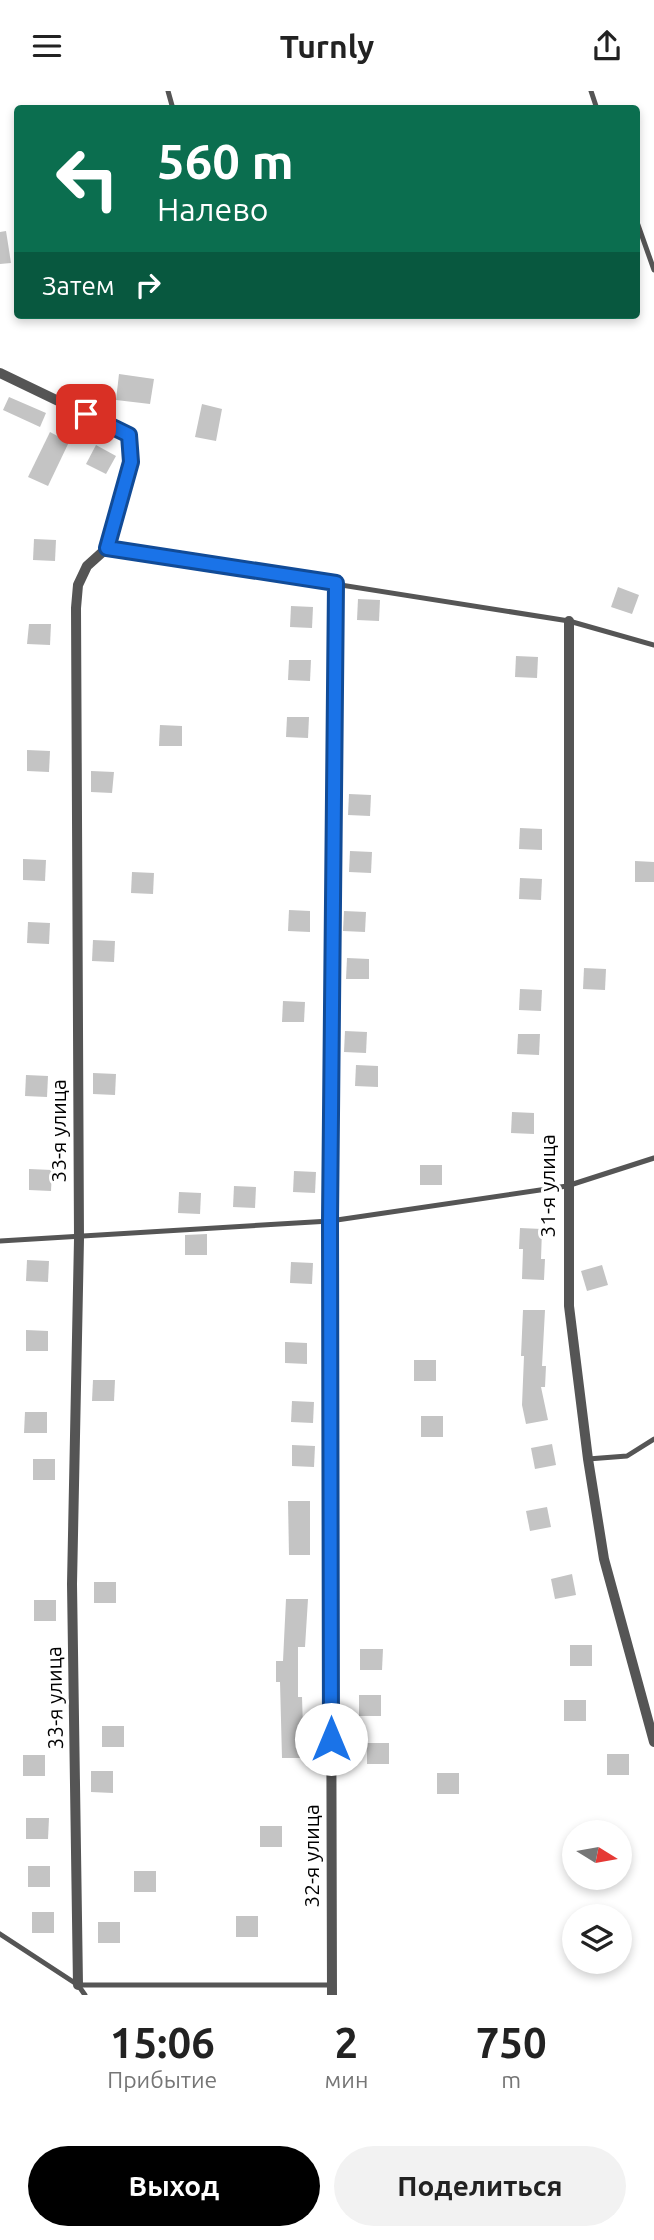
<!DOCTYPE html>
<html lang="ru">
<meta charset="utf-8">
<style>
:root{--surface:#fff;--page:#f2f2f2;--text:#222;--muted:#767676;--accent:#000}
body{margin:0;font-family:Ubuntu,sans-serif;background:var(--page);color:var(--text);height:100vh;display:flex;flex-direction:column;font-size:26px;white-space:nowrap}
*{box-sizing:border-box;margin:0}
p{font-size:23px;color:var(--muted)}
.icon{flex:none;width:38px;height:38px;fill:none;stroke:currentColor;stroke-width:2;stroke-linecap:round;stroke-linejoin:round}
.map{position:relative;height:1904px;overflow:hidden}
.sheet{display:flex;flex-direction:column;background:var(--surface);flex:1}
.sheet>*{flex:none}
.banner{position:absolute;left:14px;top:14px;width:626px;height:214px;border-radius:7px;box-shadow:0 4px 10px #0003;background:#0b6e4f;color:#fff;overflow:hidden}
.needle{width:46px;rotate:101deg}
.controls{position:absolute;left:562px;top:1729px;display:grid;gap:14px}
.controls a{display:grid;place-items:center;width:70px;height:70px;border-radius:50%;background:var(--surface);box-shadow:0 4px 10px #0003;font-size:35px}
.pin{position:absolute;display:grid;place-items:center;width:60px;height:60px;color:#fff;margin:-30px;border-radius:14px;box-shadow:0 4px 10px #0006}
.me{position:absolute;width:77px;margin:-38px;rotate:0deg;stroke-linejoin:round;filter:drop-shadow(0 0 5px #0008)}
.turn{display:flex;align-items:center;gap:24px;height:147px;padding:0 28px;font-size:32px}
.turn .icon{width:91px;height:91px;stroke-width:2.5}
.turn b{display:block;font-size:49px;line-height:60px}
.then{display:flex;align-items:center;height:66px;padding:0 28px;background:#0003;gap:14px;font-size:26px}
.eta{display:flex;justify-content:space-evenly;align-items:center;height:119px;text-align:center}
.eta b{font-size:42px;font-weight:700;line-height:49px}
.button{display:flex;gap:14px;margin-top:auto;padding:14px 28px}
.button a{flex:1;height:80px;border-radius:42px;background:var(--accent);color:#fff;font-size:28px;font-weight:700;line-height:80px;text-align:center}
.button a+a{background:var(--page);color:var(--text)}
header{display:flex;justify-content:space-between;align-items:center;height:91px;padding:0 28px;background:var(--surface);font-size:32px;font-weight:700}
.map>svg:first-child{display:block}
.building{fill:#c4c4c4}
.lines{fill:none;stroke-linecap:round;stroke-linejoin:round}
.service{stroke:#555;stroke-width:5}
.minor{stroke:#555;stroke-width:10}
.route-casing{stroke:#114b97;stroke-width:18}
.route{stroke:#1a73e8;stroke-width:12}
.labels{text-anchor:middle;stroke-width:6;stroke-linejoin:round;paint-order:stroke}
.street-label{font-size:21px;fill:#000;stroke:#fff}
</style>
<header><svg class="icon" aria-label="menu" viewBox="0 0 24 24"><path d="M4 6h16M4 12h16M4 18h16"/></svg>Turnly<svg class="icon" aria-label="share" viewBox="0 0 24 24"><path d="M12 15V3M7 8l5-5 5 5M5 13v7h14v-7"/></svg></header>
<div class="map">
<svg width="654" height="1904" viewBox="0 0 654 1904">
<rect width="100%" height="100%" fill="#fff"/>
<g class="building">
<path d="M 6,140 L 11,172 L 0,173 L 0,141 Z"/>
<path d="M 119,283 L 154,288 L 150,313 L 116,309 Z"/>
<path d="M 9,306 L 46,322 L 40,336 L 3,319 Z"/>
<path d="M 202,313 L 222,318 L 216,350 L 195,346 Z"/>
<path d="M 50,341 L 69,351 L 48,395 L 28,386 Z"/>
<path d="M 96,354 L 116,365 L 106,383 L 86,373 Z"/>
<path d="M 34,448 L 56,449 L 55,470 L 33,469 Z"/>
<path d="M 618,496 L 639,504 L 632,523 L 611,516 Z"/>
<path d="M 358,508 L 380,509 L 379,530 L 357,529 Z"/>
<path d="M 291,515 L 313,516 L 312,537 L 290,536 Z"/>
<path d="M 29,533 L 51,533 L 50,554 L 27,553 Z"/>
<path d="M 516,565 L 538,566 L 537,587 L 515,586 Z"/>
<path d="M 289,569 L 311,569 L 310,590 L 288,589 Z"/>
<path d="M 287,626 L 309,626 L 308,647 L 286,646 Z"/>
<path d="M 160,634 L 182,635 L 182,655 L 159,655 Z"/>
<path d="M 27,659 L 50,660 L 49,681 L 27,680 Z"/>
<path d="M 91,680 L 114,681 L 112,702 L 91,701 Z"/>
<path d="M 349,703 L 371,704 L 370,725 L 348,724 Z"/>
<path d="M 520,737 L 542,738 L 542,759 L 519,758 Z"/>
<path d="M 350,760 L 372,761 L 371,782 L 349,781 Z"/>
<path d="M 23,768 L 46,769 L 45,790 L 23,789 Z"/>
<path d="M 635,770 L 654,771 L 654,791 L 635,791 Z"/>
<path d="M 132,781 L 154,782 L 153,803 L 131,802 Z"/>
<path d="M 520,787 L 542,788 L 541,809 L 519,808 Z"/>
<path d="M 289,819 L 310,820 L 310,841 L 288,840 Z"/>
<path d="M 344,820 L 366,821 L 365,841 L 343,840 Z"/>
<path d="M 28,831 L 50,832 L 49,853 L 27,852 Z"/>
<path d="M 93,849 L 115,850 L 114,871 L 92,870 Z"/>
<path d="M 347,867 L 369,868 L 369,888 L 346,888 Z"/>
<path d="M 584,877 L 606,878 L 605,899 L 583,898 Z"/>
<path d="M 520,898 L 542,899 L 541,920 L 519,919 Z"/>
<path d="M 283,910 L 305,911 L 304,931 L 282,931 Z"/>
<path d="M 345,940 L 367,941 L 366,962 L 344,961 Z"/>
<path d="M 518,943 L 540,943 L 539,964 L 517,963 Z"/>
<path d="M 356,974 L 378,975 L 378,996 L 355,995 Z"/>
<path d="M 93,982 L 116,983 L 115,1004 L 93,1003 Z"/>
<path d="M 26,984 L 48,985 L 47,1006 L 25,1005 Z"/>
<path d="M 512,1021 L 534,1022 L 534,1043 L 511,1042 Z"/>
<rect x="420" y="1074" width="22" height="20"/>
<path d="M 29,1078 L 52,1079 L 51,1100 L 29,1099 Z"/>
<path d="M 294,1080 L 316,1081 L 315,1102 L 293,1101 Z"/>
<path d="M 234,1095 L 256,1096 L 255,1117 L 233,1116 Z"/>
<path d="M 179,1101 L 201,1102 L 200,1123 L 178,1122 Z"/>
<path d="M 520,1137 L 542,1138 L 541,1168 L 545,1168 L 544,1189 L 522,1188 L 523,1158 L 519,1158 Z"/>
<path d="M 207,1143 L 207,1164 L 185,1164 L 185,1144 Z"/>
<path d="M 27,1169 L 49,1170 L 48,1191 L 26,1190 Z"/>
<path d="M 291,1171 L 313,1172 L 312,1193 L 290,1192 Z"/>
<path d="M 602,1174 L 608,1194 L 587,1200 L 581,1180 Z"/>
<path d="M 523,1219 L 545,1219 L 542,1275 L 546,1275 L 545,1296 L 541,1296 L 548,1329 L 526,1333 L 522,1314 L 524,1265 L 521,1265 Z"/>
<path d="M 26,1239 L 48,1240 L 48,1260 L 26,1260 Z"/>
<path d="M 285,1251 L 307,1252 L 307,1273 L 285,1272 Z"/>
<rect x="414" y="1269" width="22" height="21"/>
<path d="M 93,1289 L 115,1289 L 114,1310 L 92,1310 Z"/>
<path d="M 292,1310 L 314,1311 L 313,1332 L 291,1331 Z"/>
<path d="M 25,1321 L 47,1321 L 47,1342 L 24,1342 Z"/>
<rect x="421" y="1325" width="22" height="21"/>
<path d="M 552,1353 L 556,1374 L 535,1378 L 531,1357 Z"/>
<path d="M 292,1354 L 315,1355 L 314,1376 L 292,1375 Z"/>
<rect x="33" y="1368" width="22" height="21"/>
<path d="M 288,1410 L 310,1410 L 310,1464 L 289,1464 Z"/>
<path d="M 547,1416 L 551,1436 L 530,1440 L 526,1420 Z"/>
<path d="M 572,1483 L 576,1504 L 555,1508 L 551,1488 Z"/>
<rect x="94" y="1491" width="22" height="21"/>
<path d="M 286,1508 L 308,1508 L 305,1556 L 298,1556 L 298,1606 L 302,1606 L 304,1667 L 282,1667 L 280,1591 L 276,1591 L 276,1570 L 283,1570 Z"/>
<rect x="34" y="1509" width="22" height="21"/>
<rect x="570" y="1554" width="22" height="21"/>
<path d="M 360,1558 L 383,1558 L 382,1579 L 360,1579 Z"/>
<rect x="359" y="1604" width="22" height="21"/>
<rect x="564" y="1609" width="22" height="21"/>
<rect x="102" y="1635" width="22" height="21"/>
<rect x="367" y="1652" width="22" height="21"/>
<rect x="607" y="1663" width="22" height="21"/>
<rect x="23" y="1664" width="22" height="21"/>
<path d="M 91,1680 L 113,1680 L 113,1702 L 91,1701 Z"/>
<rect x="437" y="1682" width="22" height="21"/>
<path d="M 26,1727 L 49,1727 L 48,1748 L 26,1748 Z"/>
<rect x="260" y="1735" width="22" height="21"/>
<rect x="28" y="1775" width="22" height="21"/>
<rect x="134" y="1780" width="22" height="21"/>
<rect x="32" y="1821" width="22" height="21"/>
<rect x="236" y="1825" width="22" height="21"/>
<rect x="98" y="1831" width="22" height="21"/>
</g>
<g class="lines">
<g class="service">
<path d="M 168,0 L 173,18"/>
<path d="M 591,0 L 597,18"/>
<path d="M 637,131 L 654,179"/>
<path d="M 107,457 L 569,530 L 654,554"/>
<path d="M 0,1150 L 330,1130 L 567,1095 L 654,1067"/>
<path d="M 588,1368 L 627,1365 L 654,1348"/>
<path d="M 0,1843 L 78,1894 L 85,1904"/>
<path d="M 79,1894 L 331,1894"/>
</g>
<g class="minor">
<path d="M 0,282 L 129,344 L 132,371 L 107,457 L 87,475 L 78,494 L 76,517 L 79,1148 L 72,1493 L 78,1894"/>
<path d="M 569,530 L 569,1215 L 588,1368 L 604,1468 L 654,1651"/>
<path d="M 332,1904 L 330,1130 L 336,492"/>
</g>
</g>
<g class="lines">
<g class="route-casing">
<path id="route" d="M 86,323 L 129,344 L 131,371 L 107,457 L 336,492 L 330,1130 L 331,1648"/>
</g>
<use href="#route" class="route"/>
</g>
<g class="labels">
<g class="street-label">
<text transform="translate(59 1040) rotate(-90)" y="7">33-я улица</text>
<text transform="translate(548 1095) rotate(-90)" y="7">31-я улица</text>
<text transform="translate(55 1607) rotate(-91)" y="7">33-я улица</text>
<text transform="translate(312 1765) rotate(-90)" y="7">32-я улица</text>
</g>
</g>
</svg>
<div class="controls">
<a><svg class="needle" viewBox="-14 -14 28 28"><path d="M0-13l5 13h-10z" fill="#e53935"/><path d="M0 13l5-13h-10z" fill="#767676"/></svg></a>
<a><svg class="icon" aria-label="layers" viewBox="0 0 24 24"><path d="M12 4l9 5-9 5-9-5zM3 14l9 5 9-5"/></svg></a>
</div>
<div class="pin" style="left:86px;top:323px;background:#d93025"><svg class="icon" aria-label="arrive" viewBox="0 0 24 24"><path d="M6 21V4h12l-3 4 3 4H6"/></svg></div>
<svg class="me" style="left:331px;top:1648px" viewBox="-20 -20 40 40"><circle r="19" fill="#fff"/><path d="M0-13L10 11 0 6-10 11z" fill="#1a73e8"/></svg>
<div class="banner">
<div class="turn"><svg class="icon" aria-label="left" viewBox="0 0 24 24"><path d="M17 20v-9H6M10 6l-5 5 5 5"/></svg><div><b>560 m</b>Налево</div></div>
<div class="then">Затем<svg class="icon" aria-label="right" viewBox="0 0 24 24"><path d="M7 20v-9h11M14 6l5 5-5 5"/></svg></div>
</div>
</div>
<section class="sheet">
<div class="eta">
<div><b>15:06</b><p>Прибытие</p></div>
<div><b>2</b><p>мин</p></div>
<div><b>750</b><p>m</p></div>
</div>
<div class="button"><a>Выход</a><a>Поделиться</a></div>
</section>
